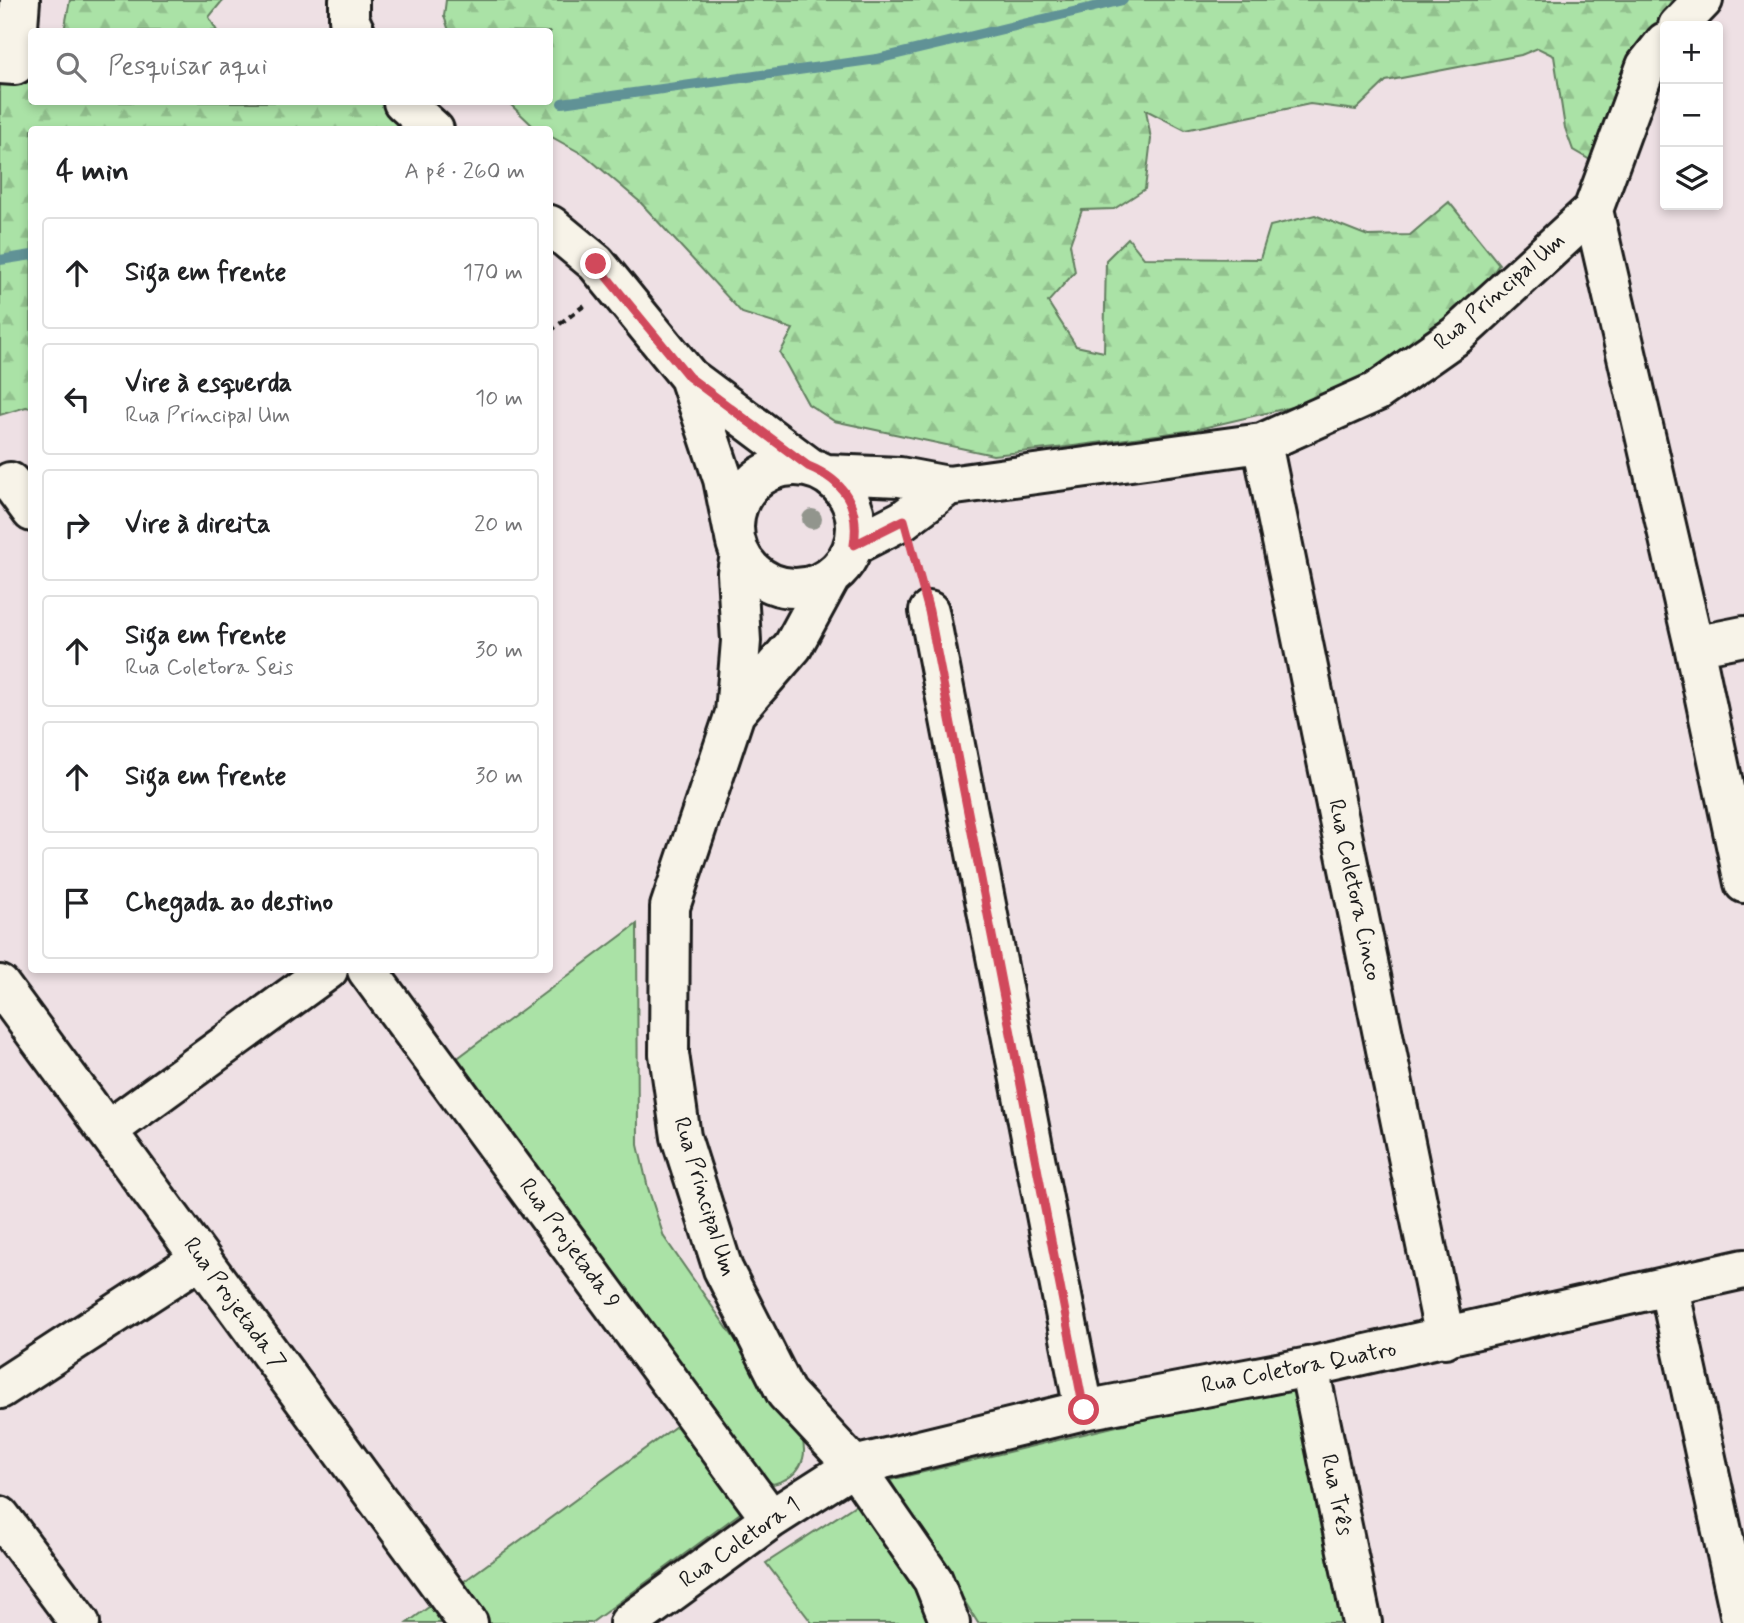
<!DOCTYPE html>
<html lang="pt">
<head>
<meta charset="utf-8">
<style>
  body { margin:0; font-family:Mynerve,sans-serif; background:#f2f2f2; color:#202124 }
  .controls { position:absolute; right:21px; top:21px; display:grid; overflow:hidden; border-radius:7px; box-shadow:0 4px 10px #0003 }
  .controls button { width:63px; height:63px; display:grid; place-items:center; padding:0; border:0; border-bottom:2px solid #e0e0e0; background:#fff; color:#202124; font:35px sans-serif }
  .stop { position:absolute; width:21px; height:21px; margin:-16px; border:5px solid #d1495b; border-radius:50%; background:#fff }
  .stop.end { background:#d1495b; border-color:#fff; box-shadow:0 2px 7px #0008 }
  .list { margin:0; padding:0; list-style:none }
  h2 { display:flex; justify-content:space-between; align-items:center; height:91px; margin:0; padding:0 28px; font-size:30px }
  h2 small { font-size:23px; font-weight:400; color:#757577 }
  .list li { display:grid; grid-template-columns:46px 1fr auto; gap:21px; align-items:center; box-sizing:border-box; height:112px; margin:0 14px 14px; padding:0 14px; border:2px solid #e0e0e0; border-radius:7px }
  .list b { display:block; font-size:26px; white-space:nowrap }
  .list p { margin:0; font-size:23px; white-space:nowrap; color:#757577 }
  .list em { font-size:23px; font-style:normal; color:#757577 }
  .icon { flex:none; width:38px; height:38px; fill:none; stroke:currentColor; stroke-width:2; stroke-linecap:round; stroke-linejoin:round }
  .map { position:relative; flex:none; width:1744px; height:1623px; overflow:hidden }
  .search { position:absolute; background:#fff; box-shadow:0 4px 10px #0003; left:28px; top:28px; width:525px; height:77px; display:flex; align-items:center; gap:18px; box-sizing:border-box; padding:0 24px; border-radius:7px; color:#757577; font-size:26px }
  .panel { position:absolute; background:#fff; box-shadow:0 4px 10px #0003; left:28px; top:126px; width:525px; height:847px; border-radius:7px }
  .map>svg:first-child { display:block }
  .forest { fill:url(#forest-firs); stroke:#637f61; stroke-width:2 }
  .green { fill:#aae2a6; stroke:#637f61; stroke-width:2 }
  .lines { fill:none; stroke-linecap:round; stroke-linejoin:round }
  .stream { stroke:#619296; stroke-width:10 }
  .street-casing { stroke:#1c1c1c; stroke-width:44 }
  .path { stroke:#1c1c1c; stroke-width:4.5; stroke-dasharray:7 5; stroke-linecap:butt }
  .street { stroke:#f7f3e8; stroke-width:38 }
  .tree { fill:#92958d }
  .route { stroke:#d1495b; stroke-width:9 }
  .labels { text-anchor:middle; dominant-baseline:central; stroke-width:5; stroke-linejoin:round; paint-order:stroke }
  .street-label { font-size:23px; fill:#1c1c1c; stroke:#f7f3e8 }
</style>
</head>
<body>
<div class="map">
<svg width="1744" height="1623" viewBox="0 0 1744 1623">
  <defs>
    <pattern id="forest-firs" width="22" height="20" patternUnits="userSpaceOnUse" patternTransform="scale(1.75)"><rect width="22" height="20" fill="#aae2a6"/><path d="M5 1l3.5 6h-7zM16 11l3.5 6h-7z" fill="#92c18e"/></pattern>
  </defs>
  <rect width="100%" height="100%" fill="#eee0e4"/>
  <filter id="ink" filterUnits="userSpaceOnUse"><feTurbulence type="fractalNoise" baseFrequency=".0143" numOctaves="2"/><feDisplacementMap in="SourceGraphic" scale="14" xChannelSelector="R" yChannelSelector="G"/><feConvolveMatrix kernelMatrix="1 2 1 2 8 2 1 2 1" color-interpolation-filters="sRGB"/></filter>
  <g filter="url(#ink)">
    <!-- forest -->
    <path class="forest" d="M70,0h153l-14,17 8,14h-153z
      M446,0h1226l-40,62 -40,99 -19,-11 -8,-22 -11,-72 -16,-8 -17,7 -135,26 -30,29 -46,-6 -125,26 -39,-20 5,29 -6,50 -31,20 -32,1 -12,34 5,28 -27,30 28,44 28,6 2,-92 22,-22 16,20 116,1 10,-33 45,-11 53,21 42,-1 39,-33 50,62 -19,29 -84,70 -62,34 -140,33 -128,17 -73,8 -159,-34 -26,-17 -28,-51 13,-24 -51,-16 -102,-111 -54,-46 -36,-20v-6l-16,-3 -26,-25h42v-70l-101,-1 -5,-15z
      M31,73l1,29h356l26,27 -382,1 -1,278 -5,-1 -26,8v-341z"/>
    <!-- green -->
    <path class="green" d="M637,924l1,221 10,43 16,49 137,198c9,24 -3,43 -28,49l-11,-6 -307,-418z
      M1294,1384l50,239h-366l-88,-143z
      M698,1410l64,87 -171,126h-184z
      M868,1497l77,126h-133l-46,-60z"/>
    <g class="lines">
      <!-- stream -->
      <path class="stream" d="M562,103l315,-44 246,-59
        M0,260l32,-5"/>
      <defs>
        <path id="street" d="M349,0v19l6,13
          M1678,26l25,-26
          M0,64l15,1 5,-65
          M403,102l31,28
          M1593,210l101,436 50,237
          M550,225l46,38 93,114 34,102 10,50
          M689,377l119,89
          M1262,443l183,895
          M734 527a61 61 0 1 1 122 0a61 61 0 1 1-122 0Z
          M827,474l73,3 48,9 314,-43 114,-51 81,-57 136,-125 53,-144 19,-24
          M10,482l22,30
          M854,545l49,-25 45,-34
          M740,554l-3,19 4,68 -6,72 -65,194 -1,147 12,83 42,132 63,124 68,73 79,114 17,43
          M929,611l155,799
          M1694,646l50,-10
          M735,713l58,-67 37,-68
          M367,970l404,549
          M0,985l468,638
          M107,1131l221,-161
          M1669,1288l73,335
          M1309,1367l53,256
          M0,1389l200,-130
          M0,1516l80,107
          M629,1623l142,-104 83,-53 230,-56 225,-43 435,-98"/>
      </defs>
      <!-- street casing -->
      <use href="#street" class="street-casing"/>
      <!-- path -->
      <path class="path" d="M550,331l35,-26
        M913,555l6,22"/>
      <!-- street -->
      <use href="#street" class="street"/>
    </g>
    <!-- trees -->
    <circle class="tree" cx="812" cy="519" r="10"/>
  </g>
  <g class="lines" filter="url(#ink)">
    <!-- route -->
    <path class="route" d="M596,264l93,113 119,89c37,15 52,40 46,79l50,-25 25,91 155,799"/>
  </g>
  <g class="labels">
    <!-- street labels -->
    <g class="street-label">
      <text transform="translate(1500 292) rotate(-41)">Rua Principal Um</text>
      <text transform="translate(1354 890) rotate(78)">Rua Coletora Cinco</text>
      <text transform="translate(704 1197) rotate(73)">Rua Principal Um</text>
      <text transform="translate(569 1244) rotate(54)">Rua Projetada 9</text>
      <text transform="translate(234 1304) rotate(54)">Rua Projetada 7</text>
      <text transform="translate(1299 1368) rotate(-11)">Rua Coletora Quatro</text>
      <text transform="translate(1336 1495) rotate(78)">Rua Três</text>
      <text transform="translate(740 1543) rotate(-35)">Rua Coletora 1</text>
    </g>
  </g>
</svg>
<div class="controls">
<button>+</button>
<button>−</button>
<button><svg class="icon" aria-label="layers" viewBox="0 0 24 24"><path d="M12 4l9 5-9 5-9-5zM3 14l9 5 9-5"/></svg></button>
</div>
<div class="stop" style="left:1084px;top:1410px"></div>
<div class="stop end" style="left:596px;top:264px"></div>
<div class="search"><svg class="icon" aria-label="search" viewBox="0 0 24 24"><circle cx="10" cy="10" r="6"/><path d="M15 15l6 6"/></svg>Pesquisar aqui</div>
<section class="panel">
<h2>4 min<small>A pé · 260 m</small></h2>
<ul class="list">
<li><svg class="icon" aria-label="ahead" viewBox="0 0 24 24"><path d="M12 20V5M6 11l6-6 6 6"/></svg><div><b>Siga em frente</b></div><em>170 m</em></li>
<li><svg class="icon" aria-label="left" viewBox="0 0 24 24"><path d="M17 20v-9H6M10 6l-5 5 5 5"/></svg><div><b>Vire à esquerda</b><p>Rua Principal Um</p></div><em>10 m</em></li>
<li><svg class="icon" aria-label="right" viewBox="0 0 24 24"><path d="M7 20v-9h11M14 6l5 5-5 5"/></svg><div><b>Vire à direita</b></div><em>20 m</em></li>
<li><svg class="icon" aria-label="ahead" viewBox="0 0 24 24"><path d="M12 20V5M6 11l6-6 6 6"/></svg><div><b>Siga em frente</b><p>Rua Coletora Seis</p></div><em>30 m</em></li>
<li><svg class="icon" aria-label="ahead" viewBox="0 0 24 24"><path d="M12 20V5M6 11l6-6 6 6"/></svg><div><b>Siga em frente</b></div><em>30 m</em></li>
<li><svg class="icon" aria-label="arrive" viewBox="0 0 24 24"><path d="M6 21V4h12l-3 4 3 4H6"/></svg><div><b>Chegada ao destino</b></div></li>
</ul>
</section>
</div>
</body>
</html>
